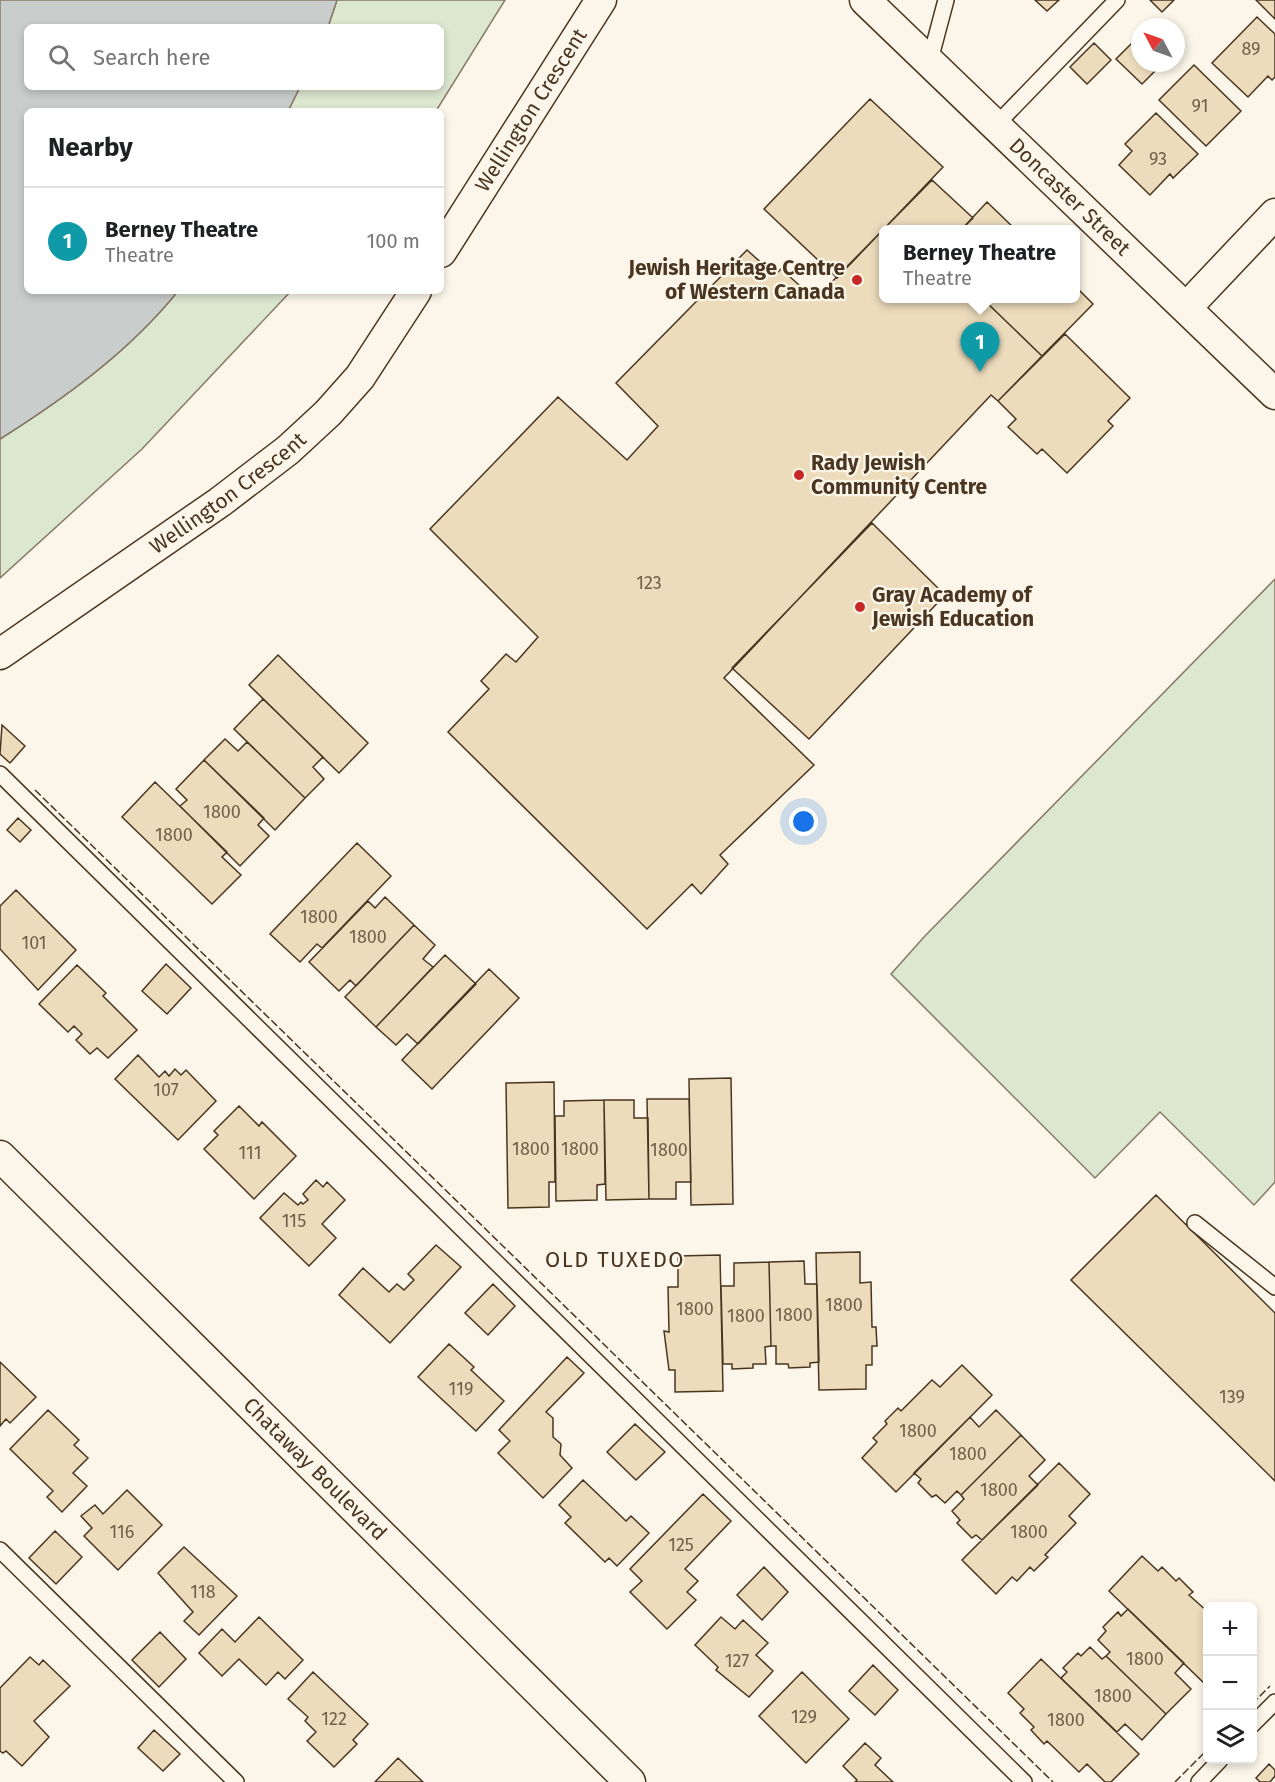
<!DOCTYPE html>
<html lang="en">
<head>
<meta charset="utf-8">
<style>
  body { margin:0; font-family:"Fira Sans",sans-serif; background:#f6f6f6; color:#202124 }
  .controls { position:absolute; right:18px; bottom:18px; display:grid; overflow:hidden; border-radius:9px; box-shadow:0 3px 9px #0003 }
  .controls button { width:54px; height:54px; display:grid; place-items:center; padding:0; border:0; border-bottom:2px solid #e0e0e0; background:#fff; color:#202124; font:30px sans-serif }
  .compass { position:absolute; left:1131px; top:18px; width:54px; height:54px; border-radius:50%; background:#fff; box-shadow:0 3px 9px #0003; rotate:311deg }
  .you { position:absolute; left:804px; top:822px; width:21px; height:21px; margin:-15px; border:4px solid #fff; border-radius:50%; background:#1a73e8; box-shadow:0 0 0 9px #1a73e833 }
  .badge { display:grid; place-items:center; width:39px; height:39px; border-radius:50%; background:#7c3aed; color:#fff; font-size:20px; font-weight:700 }
  .pin { position:absolute; translate:-50% -50px; filter:drop-shadow(0 2px 3px #0008) }
  .pin::after { content:''; position:absolute; top:32px; width:21px; height:18px; background:inherit; clip-path:polygon(0 0,100% 0,50% 100%) }
  .popup { position:absolute; left:879px; top:225px; width:201px; height:78px; box-sizing:border-box; display:grid; place-content:center; border-radius:9px; background:#fff; filter:drop-shadow(0 2px 4px #0005); font-size:20px; white-space:nowrap; color:#757577 }
  .popup b { font-size:22px; color:#202124 }
  .popup::after { content:''; position:absolute; left:50%; top:100%; margin-left:-12px; border:12px solid transparent; border-top-color:#fff }
  .list { margin:0; padding:0; list-style:none }
  h2 { display:flex; justify-content:space-between; align-items:center; height:78px; margin:0; padding:0 24px; font-size:26px }
  h2 small { font-size:20px; font-weight:400; color:#757577 }
  .list li { display:grid; grid-template-columns:39px 1fr auto; gap:18px; align-items:center; box-sizing:border-box; height:108px; padding:0 24px; border-top:2px solid #e0e0e0 }
  .list b { display:block; font-size:22px; white-space:nowrap }
  .list p { margin:0; font-size:20px; white-space:nowrap; color:#757577 }
  .list em { font-size:20px; font-style:normal; color:#757577 }
  .icon { flex:none; width:33px; height:33px; fill:none; stroke:currentColor; stroke-width:2; stroke-linecap:round; stroke-linejoin:round }
  .map { position:relative; flex:none; width:1275px; height:1782px; overflow:hidden }
  .search { position:absolute; background:#fff; box-shadow:0 3px 9px #0003; left:24px; top:24px; width:420px; height:66px; display:flex; align-items:center; gap:15px; box-sizing:border-box; padding:0 21px; border-radius:9px; color:#757577; font-size:22px }
  .panel { position:absolute; background:#fff; box-shadow:0 3px 9px #0003; left:24px; top:108px; width:420px; height:186px; border-radius:9px }
  .map>svg:first-child { display:block }
  .green { fill:#dce7d0; stroke:#887966; stroke-width:1.5 }
  .water { fill:#c9cecd; stroke:#887966; stroke-width:1.5 }
  .building { fill:#ecdcbc; stroke:#4a3520; stroke-width:1.5 }
  .lines { fill:none; stroke-linecap:round; stroke-linejoin:round }
  .lane-casing { stroke:#4a3520; stroke-width:18 }
  .street-casing { stroke:#4a3520; stroke-width:33 }
  .lane { stroke:#fbf6e9; stroke-width:15 }
  .street { stroke:#fbf6e9; stroke-width:30 }
  .fence { stroke:#4a3520; stroke-width:1.5; stroke-dasharray:8 3; stroke-linecap:butt }
  .poi-dot { fill:#c62828; stroke:#fbf6e9; stroke-width:2 }
  .labels { text-anchor:middle; dominant-baseline:central; stroke-width:4.5; stroke-linejoin:round; paint-order:stroke }
  .number-label { font-size:18px; fill:#725f47 }
  .street-label { font-size:21px; fill:#4a3520; stroke:#fbf6e9 }
  .poi-label { font-size:21px; font-weight:bold; fill:#4a3520; stroke:#fbf6e9; text-anchor:start }
  .neighbourhood-label { font-size:22px; letter-spacing:1.5px; fill:#4a3520; stroke:#fbf6e9 }
</style>
</head>
<body>
<div class="map">
<svg width="1275" height="1782" viewBox="0 0 1275 1782">
  <rect width="100%" height="100%" fill="#fbf6e9"/>
  <!-- green -->
  <path class="green" d="M337,0h168l-69,111h-148l12,-24h141v-60h-113z
    M178,291h113l-149,158 -142,129v-139c65,-41 130,-88 178,-148z
    M1275,579v603l-21,23 -94,-93 -65,66 -204,-204 33,-37z"/>
  <!-- water -->
  <path class="water" d="M0,0h337l-9,27h-301v60h273l-12,24h-261v180h151c-48,60 -113,107 -178,148z"/>
  <!-- building -->
  <path class="building" d="M1035,0h24l-12,11z
    M1150,0h24l-12,12z
    M1256,0h19v19z
    M1257,17l18,17v43l-3,3 -4,-4 -20,21 -36,-34z
    M1134,41l6,6v16h17l3,3 -18,18 -26,-25z
    M1094,43l17,17 -24,24 -17,-17z
    M1194,65l47,46 -35,35 -47,-46z
    M870,99l73,68 -106,111 -73,-69z
    M1156,113l42,41 -25,24 -3,-4 -20,21 -31,-30 13,-14 -7,-7z
    M932,180l41,38 -12,12h-77v68h98l60,58 -44,45 -7,-6 -267,283 90,87 -94,90 8,9 -27,30 -9,-10 -45,45 -199,-197 41,-43 -8,-8 25,-27 10,8 22,-25 -108,-108 128,-132 69,63 31,-34 -42,-43 131,-133 28,25 6,-6 34,30z
    M987,202l29,28h-55z
    M1076,287l17,17 -51,52 -60,-58h94z
    M1065,334l65,64 -22,23 5,5 -46,47 -25,-24 -5,5 -29,-27 8,-8 -18,-18z
    M872,523l73,72 -136,144 -77,-71z
    M278,655l90,88 -29,30 -90,-88z
    M263,699l60,58 -10,10 11,12 -19,19 -71,-69z
    M2,725l23,21 -15,17 -10,-9z
    M225,739l13,12 9,-9 58,56 -30,32 -71,-70z
    M204,760l60,58 -6,7 11,11 -29,30 -60,-60 7,-6 -11,-11z
    M155,782l72,70 -5,5 19,18 -29,29 -90,-87z
    M18,818l13,12 -11,12 -13,-12z
    M357,843l34,33 -69,72 -5,-4 -17,18 -30,-28z
    M16,890l60,60 -38,40 -38,-41v-43z
    M385,897l29,28 -58,61 -6,-6 -11,11 -30,-29 59,-61 7,7z
    M414,925l21,20 -12,14 10,8 -57,60 -31,-30z
    M445,955l31,29 -58,60 -11,-10 -11,11 -20,-18z
    M166,964l25,24 -24,26 -25,-23z
    M77,965l29,28 -3,3 34,34 -29,28 -11,-10 -7,6 -14,-14 6,-6 -8,-8 -6,6 -29,-28z
    M489,969l30,29 -87,91 -30,-29z
    M138,1055l21,22 6,-6 4,5 6,-7 6,6 5,-5 30,31 -38,39 -63,-61z
    M731,1078l2,126 -42,1 -2,-126z
    M554,1082l1,100h-6v25l-41,1 -2,-125z
    M647,1099h42l2,83h-15v17h-27z
    M604,1100h30v18h14l1,81 -43,1z
    M604,1100l1,84 -8,1v15l-41,1 -1,-85h9v-15z
    M239,1106l20,20 3,-4 34,34 -42,43 -50,-50 14,-14 -4,-4z
    M316,1180l7,7 4,-5 18,18 -23,24 14,14 -27,28 -49,-48 24,-25 14,12 3,-3 2,2 5,-4 -5,-6z
    M1156,1195l119,118v168l-204,-201z
    M436,1245l25,22 -71,76 -51,-48 24,-27 26,24 8,-8 7,6 10,-10 -6,-6z
    M860,1252v31l11,-1 1,45h4l1,19h-5v19h-6v24l-47,1 -3,-137z
    M720,1255l3,136 -48,1v-22h-6l-5,-39 5,1 -1,-45h10v-31z
    M804,1261l1,23h12l2,78 -9,1v4l-21,1 -1,-4h-12v-18h-5l-2,-84z
    M769,1262l2,84 -6,1 1,17h-13v4l-21,1v-5h-9l-2,-78h13v-23z
    M493,1284l22,22 -27,29 -23,-22z
    M449,1344l25,23 -3,3 33,31 -28,30 -58,-54z
    M567,1357l17,16 -38,39 7,6v19l8,7 -1,11 12,13 -29,30 -45,-45 12,-12 -11,-11z
    M0,1362l36,35 -26,26 -4,-4 -6,7z
    M962,1365l30,30 -96,97 -34,-34 15,-16 -4,-4 14,-14 -2,-3 13,-13 3,3 31,-31 8,7z
    M48,1410l31,30 -5,5 14,13 -15,15 14,13 -25,26 -15,-15 6,-6 -43,-42z
    M996,1410l25,25 -60,60 -4,-4 -12,12 -9,-8 -4,2 -14,-14 3,-4 -7,-6 56,-56 9,10z
    M635,1424l30,28 -29,28 -29,-28z
    M1021,1435l24,25 -16,16 9,9 -56,55 -6,-5 -4,3 -15,-15 3,-3 -8,-9 12,-12 -3,-4z
    M1059,1463l31,31 -21,22 7,7 -31,32 3,2 -14,14 -4,-4 -13,14 -5,-4 -16,17 -34,-34z
    M583,1480l43,41 5,-5 18,17 -32,33 -8,-8 -4,4 -40,-39 6,-6 -12,-12z
    M127,1490l35,35 -44,45 -34,-34 8,-8 -11,-12 14,-11 8,9z
    M703,1494l28,27 -46,48 13,12 -11,11 9,8 -29,29 -37,-37 12,-11 -12,-12z
    M55,1531l27,26 -26,27 -27,-26z
    M184,1547l53,49 -38,39 -15,-14 9,-9 -35,-39z
    M1142,1556l16,15 4,-4 14,14 3,-3 14,14 -4,3 19,17 -2,73 -97,-94z
    M764,1567l24,25 -26,28 -25,-25z
    M1128,1609l56,54 -9,10 16,16 -25,25 -60,-58 4,-4 -12,-12 8,-9 -3,-4 15,-15 3,4z
    M259,1617l44,43 -18,19 -7,-7 -12,13 -27,-26 -17,17 -23,-23 23,-24 13,13z
    M721,1617l14,12 8,-9 25,23 -12,12 17,16 -24,26 -33,-27 2,-3 -23,-22z
    M160,1632l26,27 -27,28 -27,-27z
    M1090,1647l12,12 4,-3 60,58 -24,26 -17,-16 -8,8 -56,-54 6,-6 -4,-4 15,-15 3,3z
    M30,1657l9,8 4,-5 27,26 -36,35 15,16 -27,29 -16,-15 -3,2 -3,-2v-63z
    M1041,1659l98,95 -28,28h-6l-18,-18 -8,8 -32,-31 -3,3 -13,-14 3,-3 -14,-14 4,-4 -16,-16z
    M873,1665l25,25 -23,25 -26,-24z
    M313,1672l55,52 -15,16 4,4 -23,23 -27,-26 9,-9 -11,-11 3,-4 -20,-18z
    M802,1672l47,47 -43,44 -47,-47z
    M154,1730l26,24 -17,17 -25,-23z
    M865,1743l16,15 -6,7 18,17h-38l2,-2 -14,-14z
    M398,1758l25,24h-48z
    M1269,1764l6,6v6l-5,6h-10l-4,-4z"/>
  <g class="lines">
    <defs>
      <path id="lane" d="M930,60l16,-60
        M997,124l120,-124
        M0,774l1024,1008
        M1195,1223l80,64
        M0,1550l236,232
        M1252,1725l23,-23
        M1199,1782l21,-22"/>
      <g id="street">
        <path id="s1" d="M865,0l410,394"/>
        <path id="s2" d="M441,252l160,-252"/>
        <path d="M1187,307l88,-93"/>
        <path id="s3" d="M0,654l220,-152 68,-52 40,-37 32,-36 56,-86"/>
        <path id="s4" d="M0,1156l630,626"/>
      </g>
    </defs>
    <!-- lane casing -->
    <use href="#lane" class="lane-casing"/>
    <!-- street casing -->
    <use href="#street" class="street-casing"/>
    <!-- lane -->
    <use href="#lane" class="lane"/>
    <!-- street -->
    <use href="#street" class="street"/>
    <!-- fence -->
    <path class="fence" d="M35,790l1018,992
      M1252,1704l18,-18
      M1175,1782l33,-33"/>
  </g>
  <!-- markers -->
  <g class="poi-dot">
    <circle cx="857" cy="280" r="6"/>
    <circle cx="799" cy="475" r="6"/>
    <circle cx="860" cy="607" r="6"/>
  </g>
  <g class="labels">
    <!-- number labels -->
    <g class="number-label">
      <text x="1251" y="49">89</text>
      <text x="1200" y="106">91</text>
      <text x="1158" y="159">93</text>
      <text x="649" y="583">123</text>
      <text x="222" y="812">1800</text>
      <text x="174" y="835">1800</text>
      <text x="319" y="917">1800</text>
      <text x="368" y="937">1800</text>
      <text x="34" y="943">101</text>
      <text x="166" y="1090">107</text>
      <text x="531" y="1149">1800</text>
      <text x="580" y="1149">1800</text>
      <text x="669" y="1150">1800</text>
      <text x="250" y="1153">111</text>
      <text x="294" y="1221">115</text>
      <text x="844" y="1305">1800</text>
      <text x="695" y="1309">1800</text>
      <text x="794" y="1315">1800</text>
      <text x="746" y="1316">1800</text>
      <text x="461" y="1389">119</text>
      <text x="1232" y="1397">139</text>
      <text x="918" y="1431">1800</text>
      <text x="968" y="1454">1800</text>
      <text x="999" y="1490">1800</text>
      <text x="122" y="1532">116</text>
      <text x="1029" y="1532">1800</text>
      <text x="681" y="1545">125</text>
      <text x="203" y="1592">118</text>
      <text x="1145" y="1659">1800</text>
      <text x="737" y="1661">127</text>
      <text x="1113" y="1696">1800</text>
      <text x="804" y="1717">129</text>
      <text x="334" y="1719">122</text>
      <text x="1066" y="1720">1800</text>
    </g>
    <!-- street labels -->
    <g class="street-label">
      <text stroke="none"><textPath href="#s2" startOffset="168">Wellington Crescent</textPath></text>
      <text stroke="none"><textPath href="#s1" startOffset="284">Doncaster Street</textPath></text>
      <text stroke="none"><textPath href="#s3" startOffset="279">Wellington Crescent</textPath></text>
      <text stroke="none"><textPath href="#s4" startOffset="444">Chataway Boulevard</textPath></text>
    </g>
    <!-- poi labels -->
    <g class="poi-label">
      <text x="845" y="268" text-anchor="end">Jewish Heritage Centre<tspan x="845" dy="24">of Western Canada</tspan></text>
      <text x="811" y="463">Rady Jewish<tspan x="811" dy="24">Community Centre</tspan></text>
      <text x="872" y="595">Gray Academy of<tspan x="872" dy="24">Jewish Education</tspan></text>
    </g>
    <!-- neighbourhood labels -->
    <g class="neighbourhood-label">
      <text x="615" y="1259">OLD TUXEDO</text>
    </g>
  </g>
</svg>
<div class="controls">
<button>+</button>
<button>−</button>
<button><svg class="icon" aria-label="layers" viewBox="0 0 24 24"><path d="M12 4l9 5-9 5-9-5zM3 14l9 5 9-5"/></svg></button>
</div>
<svg class="compass" viewBox="-18 -18 36 36"><path d="M0-13l5 13h-10z" fill="#e53935"/><path d="M0 13l5-13h-10z" fill="#757577"/></svg>
<div class="you"></div>
<div class="pin badge" style="left:980px;top:372px;background:#0f9aa8">1</div>
<div class="popup"><b>Berney Theatre</b>Theatre</div>
<div class="search"><svg class="icon" aria-label="search" viewBox="0 0 24 24"><circle cx="10" cy="10" r="6"/><path d="M15 15l6 6"/></svg>Search here</div>
<section class="panel">
<h2>Nearby<small></small></h2>
<ul class="list">
<li><span class="badge" style="background:#0f9aa8">1</span><div><b>Berney Theatre</b><p>Theatre</p></div><em>100 m</em></li>
</ul>
</section>
</div>
</body>
</html>
